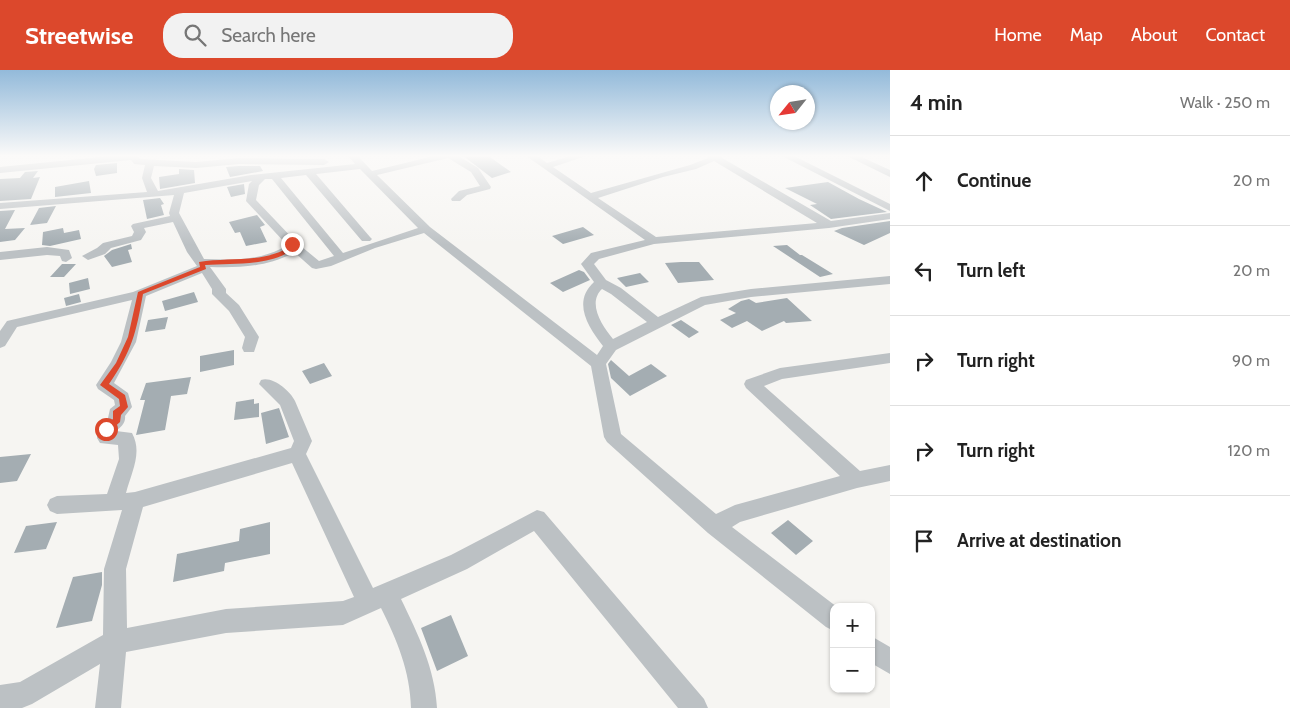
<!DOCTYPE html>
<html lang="en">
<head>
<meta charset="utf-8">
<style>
  body { margin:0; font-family:Cabin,sans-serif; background:#f2f2f2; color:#222 }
  .controls { position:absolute; right:15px; bottom:15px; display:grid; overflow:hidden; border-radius:10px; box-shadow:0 1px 4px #0004 }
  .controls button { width:45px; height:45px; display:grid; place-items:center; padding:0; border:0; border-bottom:1px solid #e0e0e0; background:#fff; color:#222; font:25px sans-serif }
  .compass { position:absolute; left:770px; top:15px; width:45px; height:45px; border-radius:50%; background:#fff; box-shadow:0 1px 4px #0004; rotate:240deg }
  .stop { position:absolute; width:15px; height:15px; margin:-11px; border:4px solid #dc482c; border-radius:50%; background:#fff }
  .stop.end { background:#dc482c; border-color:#fff; box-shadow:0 1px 5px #0008 }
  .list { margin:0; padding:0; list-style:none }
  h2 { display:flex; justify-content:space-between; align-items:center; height:65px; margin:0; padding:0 20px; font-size:21px }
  h2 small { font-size:16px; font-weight:400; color:#767676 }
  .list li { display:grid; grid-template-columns:32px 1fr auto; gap:15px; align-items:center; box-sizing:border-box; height:90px; padding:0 20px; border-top:1px solid #e0e0e0 }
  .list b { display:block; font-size:19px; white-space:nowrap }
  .list em { font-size:16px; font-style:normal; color:#767676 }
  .icon { flex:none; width:28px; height:28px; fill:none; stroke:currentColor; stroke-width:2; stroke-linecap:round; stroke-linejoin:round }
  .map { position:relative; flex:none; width:890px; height:638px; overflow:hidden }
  header { display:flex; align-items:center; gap:30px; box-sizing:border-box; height:70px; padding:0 25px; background:#dc482c; color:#fff }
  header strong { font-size:24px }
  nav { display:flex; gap:28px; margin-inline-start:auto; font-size:18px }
  .search { width:350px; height:45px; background:#f2f2f2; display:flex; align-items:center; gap:12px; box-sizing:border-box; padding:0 18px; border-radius:20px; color:#767676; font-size:19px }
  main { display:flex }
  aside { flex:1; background:#fff }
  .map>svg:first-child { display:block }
  .building { fill:#a4adb2 }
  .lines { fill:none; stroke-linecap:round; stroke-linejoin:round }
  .minor { fill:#bcc1c4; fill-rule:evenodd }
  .route { fill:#dc482c }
</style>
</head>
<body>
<header>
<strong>Streetwise</strong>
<div class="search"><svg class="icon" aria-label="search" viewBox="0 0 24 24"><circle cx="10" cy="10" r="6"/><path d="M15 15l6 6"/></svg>Search here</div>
<nav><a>Home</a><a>Map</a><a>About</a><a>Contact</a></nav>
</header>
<main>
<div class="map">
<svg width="890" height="638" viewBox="0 0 890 638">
  <rect width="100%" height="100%" fill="#f6f5f2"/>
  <!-- building -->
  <path class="building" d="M462,85h25l24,17 -19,6z
    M117,93v10l-21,3 -2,-7 2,-4z
    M239,96h21l3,5 -33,6 -4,-10z
    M179,99l15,1 1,13 -35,6 -1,-12 20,-3z
    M38,101l-5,7 7,-1 -9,22 -31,2v-22l20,-1 5,-6z
    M89,111l2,12 -36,4v-10z
    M828,112l31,17 28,13 -56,7 -21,-14 7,-1 -32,-16z
    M244,114l1,10 -14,3 -4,-10z
    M160,128l4,6 -3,1 3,10 -17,4 -4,-19z
    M56,136l-9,17 -17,2 9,-17z
    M15,140l-10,19 20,-1 -10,12 -15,2v-31z
    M257,145l8,10 -5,2 7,15 -21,4 -6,-14 -5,1 -6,-11z
    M890,151v12l-26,12 -30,-14 8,-3z
    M583,157l11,8 -31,9 -11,-8z
    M63,158l1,5 15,-3 2,9 -31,7 -8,-1 1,-13z
    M131,174l1,5 -4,1 4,12 -20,5 -8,-11 8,-6z
    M787,175l13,10h2l31,19 -13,3 -47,-31z
    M681,192h18l15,18 -36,3 -13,-20z
    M62,194h14l-12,13h-14z
    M579,200l5,2 6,8 -27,12 -13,-9z
    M640,203l9,9 -23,5 -9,-9z
    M88,208l2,11 -20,5 -1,-11z
    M194,222l4,10 -33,9 -3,-10z
    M79,224l2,8 -15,4 -2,-8z
    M787,228l25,23 -26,2 -2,-2 -22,10 -15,-10 -15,7 -12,-8 16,-7 -8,-4 13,-8 8,-2 7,4z
    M168,247l-3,12 -20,3 3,-12z
    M681,250l18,12 -10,6 -18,-13z
    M234,280v15l-34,7v-16z
    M611,290l18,16 22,-12 16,12 -37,20 -19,-18 -3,-14z
    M324,293l8,13 -22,8 -8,-13z
    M191,307l-4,17 -16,2 -6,34 -29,5 9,-35h-5l6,-17z
    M254,329v5l5,-1v14l-25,3 2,-18z
    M279,338l10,29 -23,7 -5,-31z
    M31,384l-14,27 -17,2v-26z
    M788,450l25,21 -17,14 -25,-22z
    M57,452l-11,27 -32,4 12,-27z
    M270,452v32l-45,9 -1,8 -51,11 4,-28 62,-13 1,-12z
    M102,502v13l-10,36 -36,7 17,-51z
    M451,545l17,41 -31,15 -16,-43z"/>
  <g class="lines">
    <!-- minor -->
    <path class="minor" d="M120,85h17l3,4 56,3 43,-4 85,1 5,3 -5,3 -85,-1 -43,4 -42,-2 -3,12 7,13 93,-16 104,-11 -8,-9h10l15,16 66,-16h19l21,13 13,19 -1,2 -23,6 -7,6h-8l-1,-2 8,-8 21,-5 -9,-14 -23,-14 -71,17 53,52 167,128 6,-9c-15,-19 -31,-44 -9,-64l-13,-18 10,-11 54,-13 -120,-85h11l11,8 27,-8h15l-36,12 38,26 99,-28 18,-7 -2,-3h11l114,66 59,-8v6l-61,9 -175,16 -55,15 -5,5 12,16 15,8 37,29 43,-20 50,-8 139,-13v8l-139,13 -46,8 -89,45 -10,14 15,70 95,80 19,-9 105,-29 -94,-88 -2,-4 2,-4 34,-12 110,-15v10l-108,16 -18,7 96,85 30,-6v16l-33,7 -117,34 -8,5 105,80h-3v24l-8,-4 -118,-94 -101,-91 -3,-5 -13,-71 -167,-133 -49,15 -44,18 -15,3 -4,-1 -18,-16c-24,15 -57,16 -84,15l16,22v4l13,12 20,32 -5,15h-10l-2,-4 3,-11 -16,-26 -17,-17v-5l-10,-16 -56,23 -10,46 -22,41 14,10 4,14 -7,9c1,7 -4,11 -9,15l16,2c11,20 -1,40 -6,60l9,-1 156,-44 3,-7 -14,-36 -21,-21 2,-4c12,-4 29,11 34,21l17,40 -6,13 67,134 78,-33 86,-45 7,2 160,187 4,9h-30l-144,-177 -67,38 -66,30c17,35 34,70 36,109h-26c-1,-37 -14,-68 -30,-100l-38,17 -117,8 -100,19 -5,56h-26l5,-44 -68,40 -10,4h-22v-23l20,-3 83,-47 1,-66 18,-59 -65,4 -7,-3 -3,-6 3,-6 7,-3 50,-2 12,-35 -1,-14 -18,-2 -3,-5v-9l11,-11 2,-9 5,-4 -1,-5 -16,-11 -2,-4 15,-23 10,-20 11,-42 -115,27 -12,19 -5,2v-17l7,-10 126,-29 64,-26 -10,-14 -14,-30 -29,6 2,4 -5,8 -30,8 -6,6 -17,6 -6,-4 15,-8 6,-5 29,-7 2,-4 -3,-6 2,-2 37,-8 -1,-3 5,-18 -174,14v-6l147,-11 -5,-14 3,-13 -11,-1 -3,-4 -131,13v-6zM714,91l103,62 -161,14 -58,-39 65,-21 33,-8zM360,99l58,59 -75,25 -62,-75 25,-3 56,66h8l2,-2 -2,-2 -54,-63zM265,109h7l62,77 -15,5 -23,-19 -40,-42 3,-15zM252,111l-3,3 -3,17 41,44c-24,16 -55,15 -83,14l-25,-46 5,-20zM602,219l9,5 36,28 -34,17c-11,-13 -26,-36 -11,-50zM292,393l62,134 -11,4 -117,8 -99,19 -1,-59 17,-62z
      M780,85h12l98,49v7z
      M845,85h12l33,15v7z
      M47,177l22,3 3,8 -6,4 -4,-1 -2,-5 -13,-1 -47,5v-8z
      M871,566l19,11v27l-19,-11z"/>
  </g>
  <!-- sky -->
  <linearGradient id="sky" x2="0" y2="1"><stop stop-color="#93bada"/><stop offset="0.49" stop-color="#fbfaf9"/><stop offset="1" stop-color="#fbfaf9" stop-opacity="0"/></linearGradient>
  <rect width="890" height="175" fill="url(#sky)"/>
  <!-- route -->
  <path class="route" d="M290,173h4l3,3c-23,21 -63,17 -92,19l1,4 -63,25c-7,39 -11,57 -34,90l16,11 3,12 -7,8 -1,7 -11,10h-6v-5l10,-8v-8l7,-5 -1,-7 -19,-14 16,-22 12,-26 10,-45 62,-25 -1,-5c30,-5 64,2 92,-16z"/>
</svg>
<div class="controls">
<button>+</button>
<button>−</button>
</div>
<svg class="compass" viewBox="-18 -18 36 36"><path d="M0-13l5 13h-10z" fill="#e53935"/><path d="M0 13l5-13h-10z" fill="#767676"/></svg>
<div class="stop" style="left:106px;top:359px"></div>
<div class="stop end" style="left:292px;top:174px"></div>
</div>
<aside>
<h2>4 min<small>Walk · 250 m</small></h2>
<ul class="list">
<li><svg class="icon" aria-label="ahead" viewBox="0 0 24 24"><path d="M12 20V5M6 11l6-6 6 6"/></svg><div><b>Continue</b></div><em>20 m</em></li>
<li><svg class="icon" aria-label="left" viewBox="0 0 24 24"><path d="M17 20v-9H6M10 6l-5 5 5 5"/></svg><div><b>Turn left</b></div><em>20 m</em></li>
<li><svg class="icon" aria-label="right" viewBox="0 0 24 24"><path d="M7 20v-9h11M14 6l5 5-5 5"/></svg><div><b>Turn right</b></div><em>90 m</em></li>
<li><svg class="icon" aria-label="right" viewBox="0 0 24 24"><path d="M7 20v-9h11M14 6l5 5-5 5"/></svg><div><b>Turn right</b></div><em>120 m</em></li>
<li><svg class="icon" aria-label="arrive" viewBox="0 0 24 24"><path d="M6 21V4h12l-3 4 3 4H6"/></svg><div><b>Arrive at destination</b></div></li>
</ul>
</aside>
</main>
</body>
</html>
